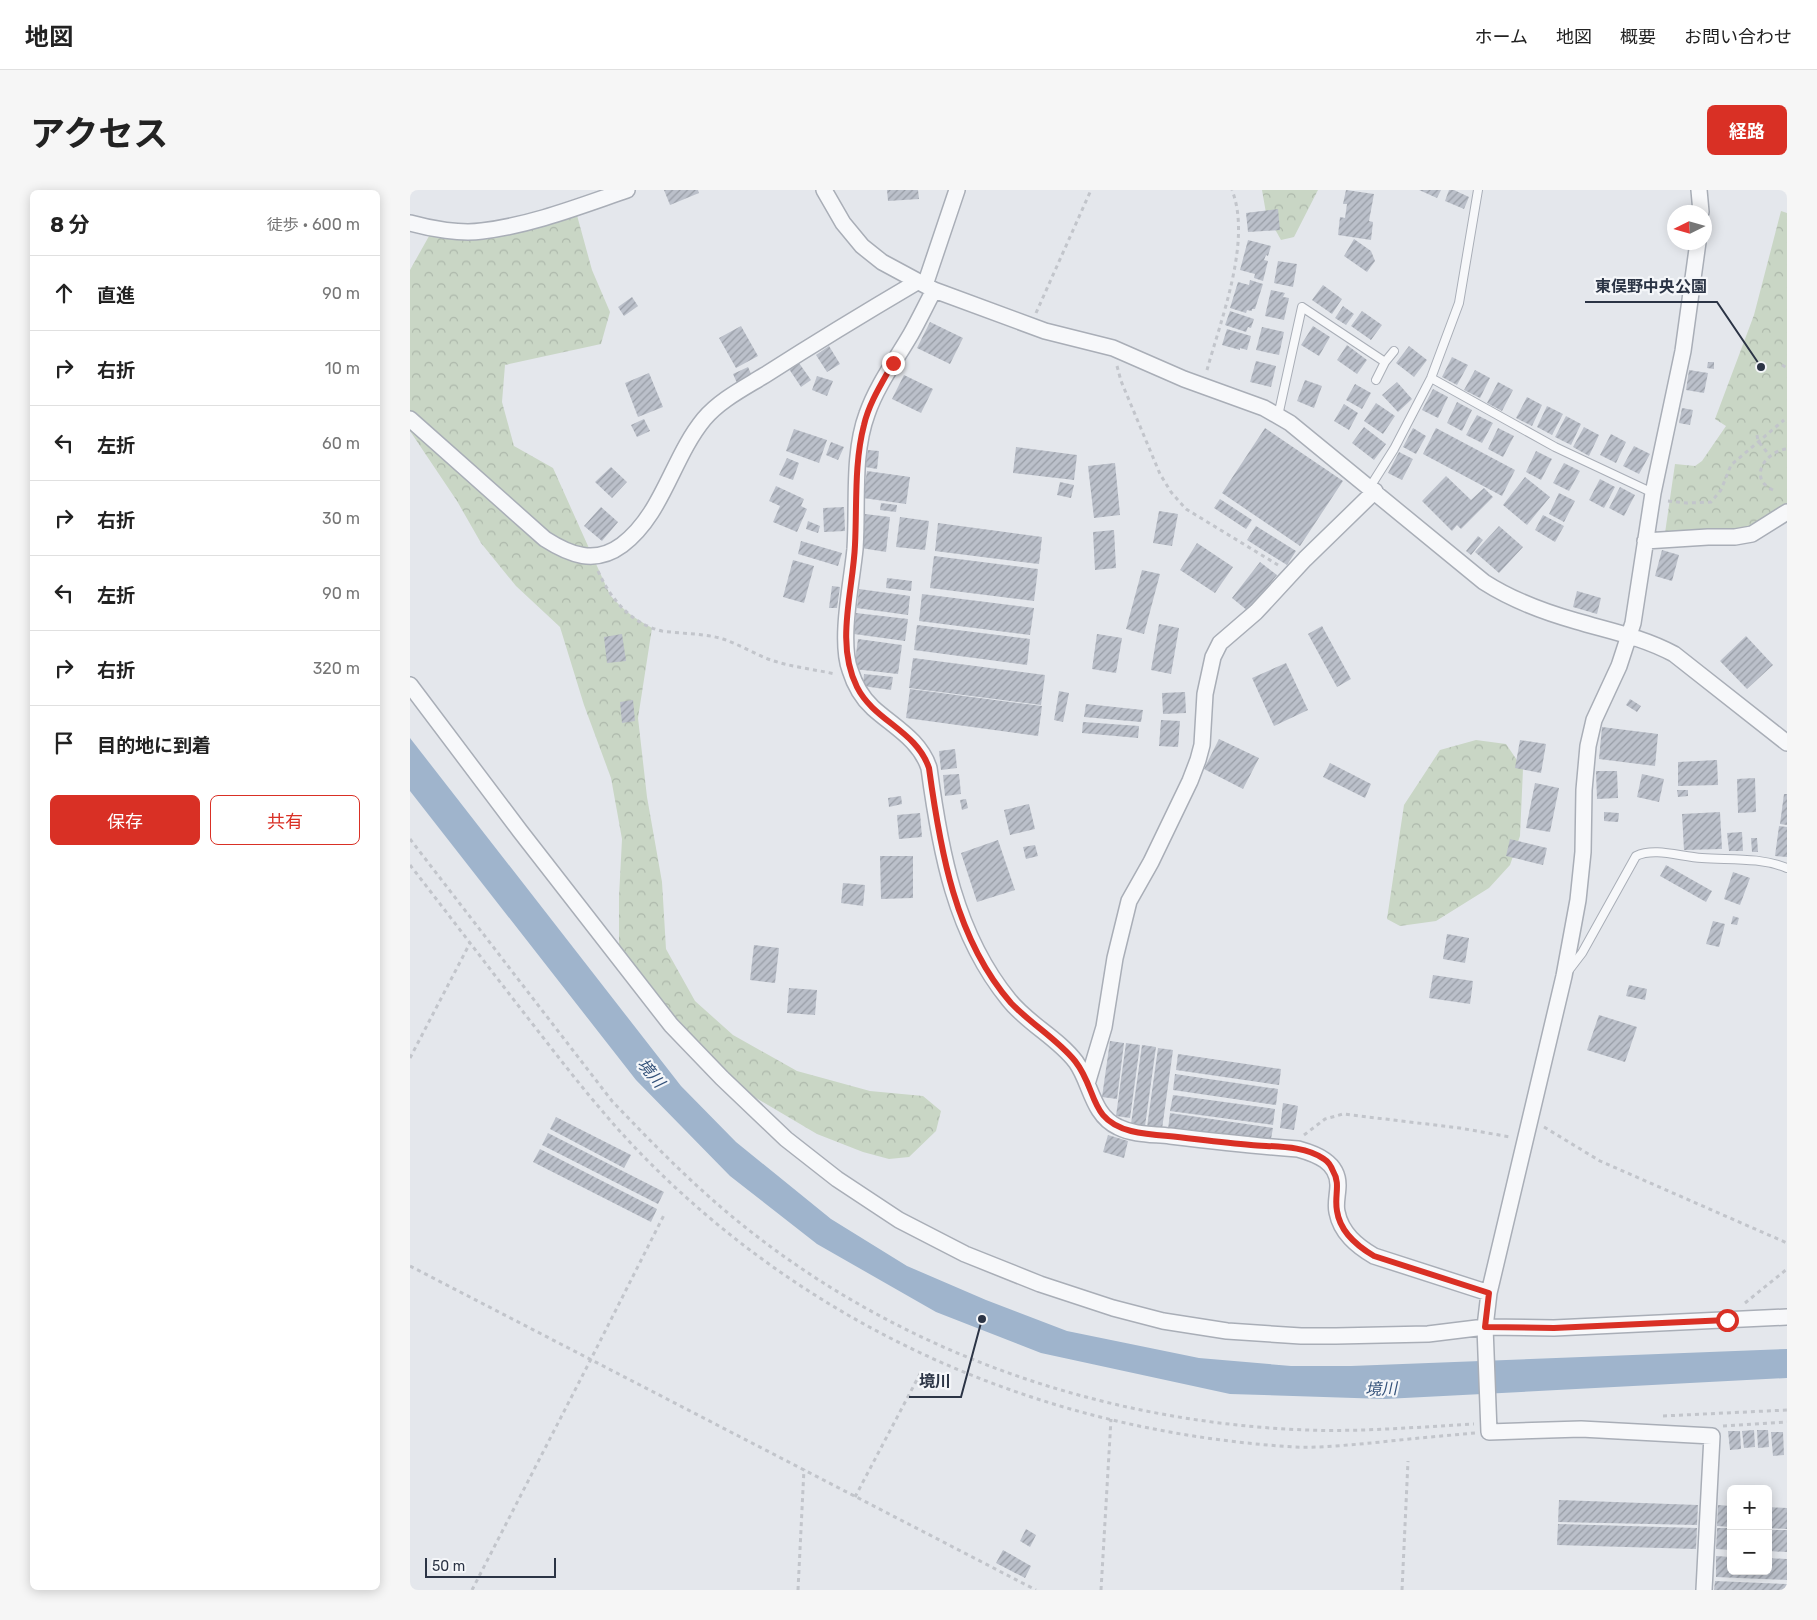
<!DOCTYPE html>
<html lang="ja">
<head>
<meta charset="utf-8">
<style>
  body { margin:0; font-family:Rubik,"Noto Sans JP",sans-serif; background:#f6f6f6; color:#222 }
  .controls { position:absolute; right:15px; bottom:15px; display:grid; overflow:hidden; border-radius:8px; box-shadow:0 2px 12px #0003 }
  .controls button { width:45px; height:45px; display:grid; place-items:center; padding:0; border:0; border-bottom:1px solid #e0e0e0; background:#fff; color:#222; font:25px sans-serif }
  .compass { position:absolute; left:1257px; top:15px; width:45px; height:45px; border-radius:50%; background:#fff; box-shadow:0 2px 12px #0003; rotate:265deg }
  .scale { position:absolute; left:15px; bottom:12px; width:131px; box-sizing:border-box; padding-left:5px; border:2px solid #2b3445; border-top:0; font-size:14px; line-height:18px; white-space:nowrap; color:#2b3445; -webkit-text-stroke:4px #f4f6f9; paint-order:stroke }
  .stop { position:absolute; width:15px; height:15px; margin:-11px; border:4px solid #d93025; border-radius:50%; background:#fff }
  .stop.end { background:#d93025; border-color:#fff; box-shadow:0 1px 5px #0008 }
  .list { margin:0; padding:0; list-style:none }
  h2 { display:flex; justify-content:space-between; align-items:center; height:65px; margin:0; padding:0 20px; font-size:21px }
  h2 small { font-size:16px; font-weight:400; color:#767676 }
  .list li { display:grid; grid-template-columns:32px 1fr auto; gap:15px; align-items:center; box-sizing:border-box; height:75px; padding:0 20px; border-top:1px solid #e0e0e0 }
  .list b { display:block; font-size:19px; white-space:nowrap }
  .list em { font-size:16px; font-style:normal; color:#767676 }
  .actions { display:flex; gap:10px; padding:15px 20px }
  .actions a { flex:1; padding:11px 0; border:1px solid #d93025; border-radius:8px; text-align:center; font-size:18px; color:#d93025 }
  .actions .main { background:#d93025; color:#fff }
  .icon { flex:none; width:28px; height:28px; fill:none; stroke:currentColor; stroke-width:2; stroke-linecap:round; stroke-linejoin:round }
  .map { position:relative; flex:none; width:1377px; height:1400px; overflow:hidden; border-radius:8px }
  header { display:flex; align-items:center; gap:30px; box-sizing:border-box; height:70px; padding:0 25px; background:#fff; border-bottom:1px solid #e0e0e0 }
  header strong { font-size:24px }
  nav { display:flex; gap:28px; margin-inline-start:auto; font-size:18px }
  .intro { display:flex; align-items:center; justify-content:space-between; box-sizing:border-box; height:120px; padding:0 30px }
  h1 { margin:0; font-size:35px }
  .button { padding:12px 22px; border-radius:8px; background:#d93025; color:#fff; font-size:18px; font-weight:700 }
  main { display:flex; gap:30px; padding:0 30px }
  aside { flex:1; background:#fff; border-radius:8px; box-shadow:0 2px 12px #0003 }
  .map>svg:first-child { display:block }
  .forest { fill:url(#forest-crowns) }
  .water { fill:#9fb4cc }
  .building { fill:url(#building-hatch) }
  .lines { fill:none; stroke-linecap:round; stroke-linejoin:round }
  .service-casing { stroke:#a9aeb7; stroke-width:10 }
  .minor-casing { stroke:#a9aeb7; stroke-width:18 }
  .path { stroke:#c2c5cb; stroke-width:3; stroke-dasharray:4 4; stroke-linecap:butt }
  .service { stroke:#f7f8fa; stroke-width:8 }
  .minor { stroke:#f7f8fa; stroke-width:15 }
  .route { stroke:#d93025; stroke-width:6 }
  .labels { text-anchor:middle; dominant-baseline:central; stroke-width:4.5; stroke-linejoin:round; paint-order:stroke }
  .water-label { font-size:16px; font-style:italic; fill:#34527a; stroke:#f4f6f9 }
  .leader { fill:none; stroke:#2b3445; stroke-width:2 }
  .callout-dot { fill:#2b3445; stroke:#f4f6f9; stroke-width:2 }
  .callout-label { font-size:16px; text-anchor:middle; font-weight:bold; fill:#2b3445; stroke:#f4f6f9; stroke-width:4.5; stroke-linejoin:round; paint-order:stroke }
</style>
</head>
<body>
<header>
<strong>地図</strong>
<nav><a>ホーム</a><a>地図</a><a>概要</a><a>お問い合わせ</a></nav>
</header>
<div class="intro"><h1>アクセス</h1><a class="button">経路</a></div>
<main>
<aside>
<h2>8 分<small>徒歩 · 600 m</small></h2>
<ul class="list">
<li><svg class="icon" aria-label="ahead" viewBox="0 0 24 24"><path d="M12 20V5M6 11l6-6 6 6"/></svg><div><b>直進</b></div><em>90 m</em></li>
<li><svg class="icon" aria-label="right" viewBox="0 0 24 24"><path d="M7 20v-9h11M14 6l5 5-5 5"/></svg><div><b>右折</b></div><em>10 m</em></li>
<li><svg class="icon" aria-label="left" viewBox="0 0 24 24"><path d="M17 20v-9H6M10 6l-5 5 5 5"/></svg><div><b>左折</b></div><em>60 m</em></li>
<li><svg class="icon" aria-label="right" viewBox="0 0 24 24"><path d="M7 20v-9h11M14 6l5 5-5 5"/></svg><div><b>右折</b></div><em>30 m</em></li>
<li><svg class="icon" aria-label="left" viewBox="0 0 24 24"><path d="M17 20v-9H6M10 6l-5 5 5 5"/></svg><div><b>左折</b></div><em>90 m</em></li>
<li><svg class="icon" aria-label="right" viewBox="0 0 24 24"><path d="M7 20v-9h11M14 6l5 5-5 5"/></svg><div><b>右折</b></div><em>320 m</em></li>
<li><svg class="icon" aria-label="arrive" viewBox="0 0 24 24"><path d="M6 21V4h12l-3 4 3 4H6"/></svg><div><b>目的地に到着</b></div></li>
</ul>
<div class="actions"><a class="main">保存</a><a>共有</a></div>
</aside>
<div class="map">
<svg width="1377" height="1400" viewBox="0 0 1377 1400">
  <defs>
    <pattern id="forest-crowns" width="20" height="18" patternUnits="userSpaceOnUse" patternTransform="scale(1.25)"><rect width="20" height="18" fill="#c9d6c5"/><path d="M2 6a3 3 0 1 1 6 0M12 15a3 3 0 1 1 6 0" fill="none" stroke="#adb8ab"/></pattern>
    <pattern id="building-hatch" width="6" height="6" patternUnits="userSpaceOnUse" patternTransform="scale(1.25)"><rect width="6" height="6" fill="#bbc0ca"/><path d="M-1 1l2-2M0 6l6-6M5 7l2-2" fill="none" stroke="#989da6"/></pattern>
  </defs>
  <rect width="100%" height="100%" fill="#e4e7ec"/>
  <!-- forest -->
  <path class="forest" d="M852,0h56l-24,47 -13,3 -15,-27z
    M165,18l17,62 18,42 -9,32 -96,21 -3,37 12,44 39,22 57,127c12,14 25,24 42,33l-14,90 9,79 15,85 4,67 29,52 38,34 64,36 73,20 53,5 18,15 -5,20 -27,26 -20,2 -26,-7 -46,-18 -95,-56 -103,-120v-61l3,-58 -11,-61 -27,-73 -24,-78 -44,-41 -35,-43 -24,-42 -47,-70v-161l23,-41 48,3z
    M1371,21l6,2v299l-23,16 -100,12 11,-76 20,2 7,-5 24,-35 -11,-7 39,-104z
    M1066,550l30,4 17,25 -3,67 -10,29 -21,23 -53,33 -36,5 -13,-7 17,-114 36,-55z"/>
  <!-- water -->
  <path class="water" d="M0,548l271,348 55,56 95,77 76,47 79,34 81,31 132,27 92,8h60l436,-17v29l-402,21 -155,-5 -189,-41 -105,-41 -119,-68 -87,-68 -94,-96 -226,-289z"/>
  <!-- building -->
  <path class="building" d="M254,0h34l1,3 -29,12z
    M477,0h31l1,9 -31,2z
    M936,0l28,4 -5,27 4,1 -2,18 -33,-5 2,-18 5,1 2,-14h-4z
    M1009,0h22l-4,8z
    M1039,0h5l15,7 -5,12 -19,-8z
    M868,19l2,21 -32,2 -2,-19z
    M944,49l17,12 4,10 -8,11 -23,-16z
    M838,50l23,6 -3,10 -2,-1 -2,5 4,1 -5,20 -9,-3 1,-4 -15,-4z
    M868,71l19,3 -4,23 -19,-4z
    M840,90l13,4 -8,25h-3v2l-5,-1 -1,3 -16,-5 8,-26 11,3z
    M913,95l19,14 -10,15 -20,-14z
    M861,100l14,3 -2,4 6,1 -5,22 -19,-4z
    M222,107l6,9 -14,10 -6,-9z
    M933,116l11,8 -8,11 -11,-7z
    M820,121l24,8 -3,9 -3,-1 -2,5 -21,-7z
    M952,121l20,14 -11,15 -20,-14z
    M520,132l33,16 -13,26 -33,-16z
    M331,136l17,30 -22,12 -17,-30z
    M903,136l17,11 -11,19 -18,-11z
    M852,137l22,5 -5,23 -23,-5z
    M817,139l24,7 -4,14 -7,-2v2l-18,-5z
    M937,155l20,15 -10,14 -20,-14z
    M419,156l11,18 -13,8 -11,-17z
    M999,156l18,14 -13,17 -18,-14z
    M1042,167l16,8 -11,20 -15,-8z
    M846,171l20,5 -5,21 -21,-5z
    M1298,172h6v7l-7,-1z
    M389,173l12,17 -10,7 -12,-18z
    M338,177l4,9 -15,7 -4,-9z
    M1065,180l15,8 -10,20 -16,-8z
    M1279,180l19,3 -4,20 -18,-3z
    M239,183l14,34 -25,10 -13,-34z
    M494,185l29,14 -12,24 -29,-14z
    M407,186l16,5 -6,15 -15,-6z
    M895,190l17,6 -8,22 -17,-7z
    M987,192l15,17 -14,13 -16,-17z
    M1088,192l15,8 -11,21 -15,-8z
    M945,194l16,9 -9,16 -16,-9z
    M1023,199l15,8 -10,21 -16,-8z
    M1117,207l15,8 -10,21 -16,-8z
    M1047,212l15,8 -10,21 -15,-8z
    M966,213l19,13 -12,18 -19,-13z
    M934,214l14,9 -9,17 -15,-9z
    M1137,216l16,8 -11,21 -15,-8z
    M1272,218l11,2 -3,15 -11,-2z
    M1067,225l16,8 -11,20 -16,-8z
    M1156,226l15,8 -10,21 -16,-8z
    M234,229l6,12 -13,6 -6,-12z
    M954,237l22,17 -12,16 -22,-17z
    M1174,237l15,8 -10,21 -16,-9z
    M855,238l78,53 -43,65 -78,-53z
    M1003,238l13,8 -10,18 -13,-7z
    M1026,238l79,42 -13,26 -79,-42z
    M1088,238l16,8 -11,21 -15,-8z
    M384,239l33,11 -8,23 -33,-12z
    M1201,244l15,8 -10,21 -16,-8z
    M421,252l13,5 -6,13 -12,-5z
    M1224,256l16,8 -11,20 -16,-8z
    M606,257l61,8 -3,25 -61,-7z
    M458,260l11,1 -2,18 -12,-2z
    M1126,261l16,8 -11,21 -15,-8z
    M989,262l14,7 -11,21 -14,-7z
    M377,268l12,5 -6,17 -14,-5z
    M705,273l5,52 -26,3 -6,-52z
    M1154,273l16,8 -11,20 -16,-8z
    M201,277l16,15 -15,16 -17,-16z
    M457,281l43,6 -4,27 -43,-6z
    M1036,286l25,24 13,-12 9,9 -32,32 -4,-4 -5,6 -30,-30z
    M1115,287l25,20 -23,28 -24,-20z
    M1190,289l15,8 -11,21 -15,-8z
    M650,292l14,3 -3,13 -14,-3z
    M366,296l28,13 -3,7 6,3 -10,23 -24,-10 7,-16 -11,-5z
    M1210,297l15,8 -11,21 -15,-8z
    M1149,303l16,8 -11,21 -15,-8z
    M810,309l32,21 -6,9 -32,-21z
    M471,313l16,2 -1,7 -16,-2z
    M191,317l17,15 -16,19 -18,-15z
    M434,317l1,24 -21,1 -1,-24z
    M749,321l19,3 -6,32 -19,-3z
    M455,324l25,3 -4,35 -25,-4z
    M1133,325l21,11 -9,16 -20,-12z
    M490,327l29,4 -4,29 -29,-3z
    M398,331l12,5 -2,7 -12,-4z
    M528,333l104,14 -3,27 -104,-13z
    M846,336l40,25 -9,14 -40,-25z
    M1089,336l24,21 -24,26 -24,-21z
    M704,340l2,38 -21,2 -2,-38z
    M1068,346l5,4 -12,15 -5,-4z
    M391,351l41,12 -4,13 -40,-12z
    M787,353l36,24 -18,26 -35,-23z
    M1252,360l17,5 -7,26 -17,-5z
    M524,366l104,13 -4,32 -104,-13z
    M383,370l21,6 -10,37 -21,-6z
    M850,372l17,13 -29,36 -16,-13z
    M732,380l18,4 -16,60 -18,-5z
    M477,388l25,3 -1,10 -25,-3z
    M422,396l8,1 -3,21h-8z
    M449,399l51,7 -2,19 -51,-7z
    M1167,401l24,7 -4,16 -24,-7z
    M512,404l112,14 -4,27 -111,-14z
    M446,423l52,6 -3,22 -51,-7z
    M749,434l20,4 -8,46 -20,-4z
    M507,435l113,14 -3,26 -113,-15z
    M912,436l29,53 -14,8 -29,-53z
    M212,444l4,27 -19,2 -3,-26z
    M687,444l25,4 -6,35 -24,-4z
    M1336,446l27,29 -26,24 -27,-28z
    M448,449l44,6 -4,29 -44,-5z
    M503,468l132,17 -4,30 -132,-17z
    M876,473l22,47 -34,16 -22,-48z
    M454,484l29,3 -2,13 -28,-4z
    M500,499l132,17 -4,30 -132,-18z
    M649,501l10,2 -6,29 -9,-2z
    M775,502l1,21 -23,1 -1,-21z
    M1220,509l11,7 -4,6 -11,-7z
    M223,510l2,21 -13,2 -2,-21z
    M676,514l57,6 -2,12 -57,-5z
    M751,530l19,1 -2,26 -19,-1z
    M673,532l56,4 -1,12 -56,-5z
    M1192,537l56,7 -3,32 -56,-7z
    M809,549l40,19 -16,31 -39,-20z
    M1110,550l26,4 -5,29 -26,-5z
    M545,559l2,19 -16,2 -2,-19z
    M1307,570l1,25 -40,1v-24z
    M920,573l41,21 -6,14 -42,-21z
    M1186,581h21l1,27 -21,1z
    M549,584l2,20 -16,2 -2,-21z
    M1232,584l22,5 -5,23 -22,-5z
    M1345,588l1,34 -18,1 -1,-34z
    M1125,593l24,5 -9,44 -24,-4z
    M1267,600h11v6l-10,1z
    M1374,604h3v31l-7,-1z
    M491,606l1,8 -13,3 -1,-9z
    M556,609l2,9 -6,2 -2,-10z
    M619,614l6,25 -25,6 -6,-25z
    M1194,622l15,1 -1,9 -14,-1z
    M1310,622l2,37 -38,1 -2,-36z
    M510,623l2,24 -23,2 -2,-24z
    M1369,636l8,1v30l-12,-1z
    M1332,642l1,19h-14l-2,-18z
    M1341,648h6l1,14h-6z
    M1100,649l37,9 -4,17 -37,-9z
    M588,650l17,50 -38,12 -16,-49z
    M625,655l3,11 -12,3 -3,-12z
    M470,666h33v42l-32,1z
    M1256,675l46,26 -6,11 -46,-26z
    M1323,682l17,6 -10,27 -16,-6z
    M433,693l22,2 -2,21 -22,-3z
    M1323,726l6,2 -2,7 -6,-1z
    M1303,731l12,3 -6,23 -13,-3z
    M1037,744l22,4 -4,25 -22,-4z
    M344,755l25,3 -4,35 -25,-3z
    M1023,785l40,6 -3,23 -41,-6z
    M1219,795l18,4 -2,11 -19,-4z
    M379,798l28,2 -2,25 -28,-2z
    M1189,825l38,12 -12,35 -38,-12z
    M700,851l14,2 -7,56 -15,-2z
    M716,853l14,2 -10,73 -14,-2z
    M732,855l14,2 -11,79 -14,-2z
    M748,858l15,2 -11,79 -15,-2z
    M768,864l103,15 -2,16 -103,-15z
    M765,884l103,15 -2,16 -103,-15z
    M763,905l102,14 -2,16 -103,-14z
    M873,913l15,3 -4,24 -14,-2z
    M760,923l103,15 -3,16 -102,-15z
    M146,927l75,38 -7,13 -74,-39z
    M138,943l116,59 -6,12 -116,-59z
    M698,945l20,6 -4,17 -21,-6z
    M130,959l117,60 -6,13 -118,-60z
    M1344,1240l1,17 -11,1 -2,-17z
    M1347,1240h11l1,17 -11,1z
    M1318,1241h12l1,18 -11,1z
    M1361,1242h12l1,23 -11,1z
    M1149,1310l139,5 -1,20 -139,-3z
    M1308,1315l13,1v21l-14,-1z
    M1358,1317l19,1v21l-19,-1z
    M1148,1334l139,4 -1,21 -139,-4z
    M1307,1338h14v22l-15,-1z
    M616,1339l10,6 -6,12 -10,-6z
    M1358,1340h19v22l-19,-1z
    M593,1360l28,16 -6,12 -29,-15z
    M1306,1366l15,1v14h37v-13l19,1v21l-71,-3z
    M1305,1391l72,3v6h-73z"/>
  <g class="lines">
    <defs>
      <path id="service" d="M975,172l9,-11
        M1021,188l124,69 98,46
        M868,226l24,-109 83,55 -9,18
        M960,297l24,-38 37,-71 28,-75 19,-113
        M1159,780l13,-17 54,-97c19,-9 45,1 66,2 28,2 58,-1 85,10"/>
      <path id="minor" d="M414,0l19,33 19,23 20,16 52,28 111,41 68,17 71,31 80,29 26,15 194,159c28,18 60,30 92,39 34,10 66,16 98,33l113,89
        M1289,0l2,22
        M0,33c21,6 51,11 72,8 50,-6 98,-25 145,-41
        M1288,52l-15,109 -30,142 -20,130 -14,43 -25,54 -6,26 -4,44 -1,62 -5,48 -14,76 -75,317 -4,34 4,105 92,-3 131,7 -8,154
        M515,95l32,-95
        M524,100c-8,15 -15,30 -23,44 -15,26 -34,51 -44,80 -15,40 -9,92 -12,135 -3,32 -16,91 -5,121 4,13 12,28 23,38 21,19 47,32 56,60 11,82 26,166 80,232 19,24 49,38 67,62 15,21 16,53 42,65 16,8 34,7 52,9 42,5 85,10 128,13 18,5 40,13 40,36 0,9 -3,19 -1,27 4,21 20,34 37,44l115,37
        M0,229l135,120c25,16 50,26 77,6 41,-31 50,-87 82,-126 16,-19 40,-31 61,-44 50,-32 101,-63 152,-93
        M1235,351l63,-4h27l17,-3 35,-22
        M0,495l110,146 151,194 51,53 64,61 51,40 62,41 66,34 75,30 73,24 50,13 64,10 74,5h35l92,-2 57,-7 69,1 233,-11
        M677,894l17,-57 11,-69 14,-57 22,-39 39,-81 8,-21 4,-15 3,-51 8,-37 7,-14 36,-31 49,-53 70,-68"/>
    </defs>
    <!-- service casing -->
    <use href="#service" class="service-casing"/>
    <!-- minor casing -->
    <use href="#minor" class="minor-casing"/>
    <!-- path -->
    <path class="path" d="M626,123l55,-123
      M1372,175l5,3
      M707,176l4,15 39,93 11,18 15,17 92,56
      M797,180c14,-51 45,-129 25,-180
      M1347,245l1,6 12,15
      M1363,300c-26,-12 -7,-39 14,-41
      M1258,311l19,2 24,-1 10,-12 10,-25 53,-45
      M188,381c12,27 33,53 64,60 20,3 41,2 61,8 15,5 30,14 45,20 22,8 45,10 67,15
      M0,649l202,262c42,44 85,88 133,126 159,127 358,195 561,203 56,2 112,-3 168,-6
      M0,675c38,49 76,99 114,148 39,50 76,99 120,144 174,177 404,275 651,290 25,1 52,-2 77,-4 35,-4 69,-7 103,-10
      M0,868l60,-115
      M1134,937l56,34 187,82
      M894,945l21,-16 18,-5 117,14 50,9
      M0,1076l626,324
      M1335,1113l42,-34
      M1253,1226l124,-6
      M1313,1236l64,-4
      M445,1307l66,-125
      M62,1400l119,-231 74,-146
      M388,1400l6,-121
      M691,1400l10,-171
      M992,1400l6,-129"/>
    <!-- service -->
    <use href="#service" class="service"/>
    <!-- minor -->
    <use href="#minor" class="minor"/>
  </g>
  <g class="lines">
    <!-- route -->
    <path class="route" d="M483,173c-11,20 -24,40 -29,62 -10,38 -7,81 -9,120 -2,47 -20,98 2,142 17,34 59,43 72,81 11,81 26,171 82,235 20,21 46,36 64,58 23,29 13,59 56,70 12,3 24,4 37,5 28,3 55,7 83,9 23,2 53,0 73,14 5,3 7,7 9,12 8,13 1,25 4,40 3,21 20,35 37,45l115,37 -4,34 69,1 173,-8"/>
  </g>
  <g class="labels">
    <!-- water labels -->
    <g class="water-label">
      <text transform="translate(241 883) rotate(50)">境川</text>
      <text transform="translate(971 1199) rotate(-2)">境川</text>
    </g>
  </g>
  <!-- callouts -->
  <path class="leader" d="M1351 177L1307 112H1175M572 1129L551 1207H499"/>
  <g class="callout-dot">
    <circle cx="1351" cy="177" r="5"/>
    <circle cx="572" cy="1129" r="5"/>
  </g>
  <g class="callout-label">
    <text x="1241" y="102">東俣野中央公園</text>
    <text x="525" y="1197">境川</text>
  </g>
</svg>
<div class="controls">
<button>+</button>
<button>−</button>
</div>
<svg class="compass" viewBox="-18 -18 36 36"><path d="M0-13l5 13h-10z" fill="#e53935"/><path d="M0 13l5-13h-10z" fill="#767676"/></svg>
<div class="scale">50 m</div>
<div class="stop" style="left:1317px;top:1130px"></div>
<div class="stop end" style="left:483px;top:173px"></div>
</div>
</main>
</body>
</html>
